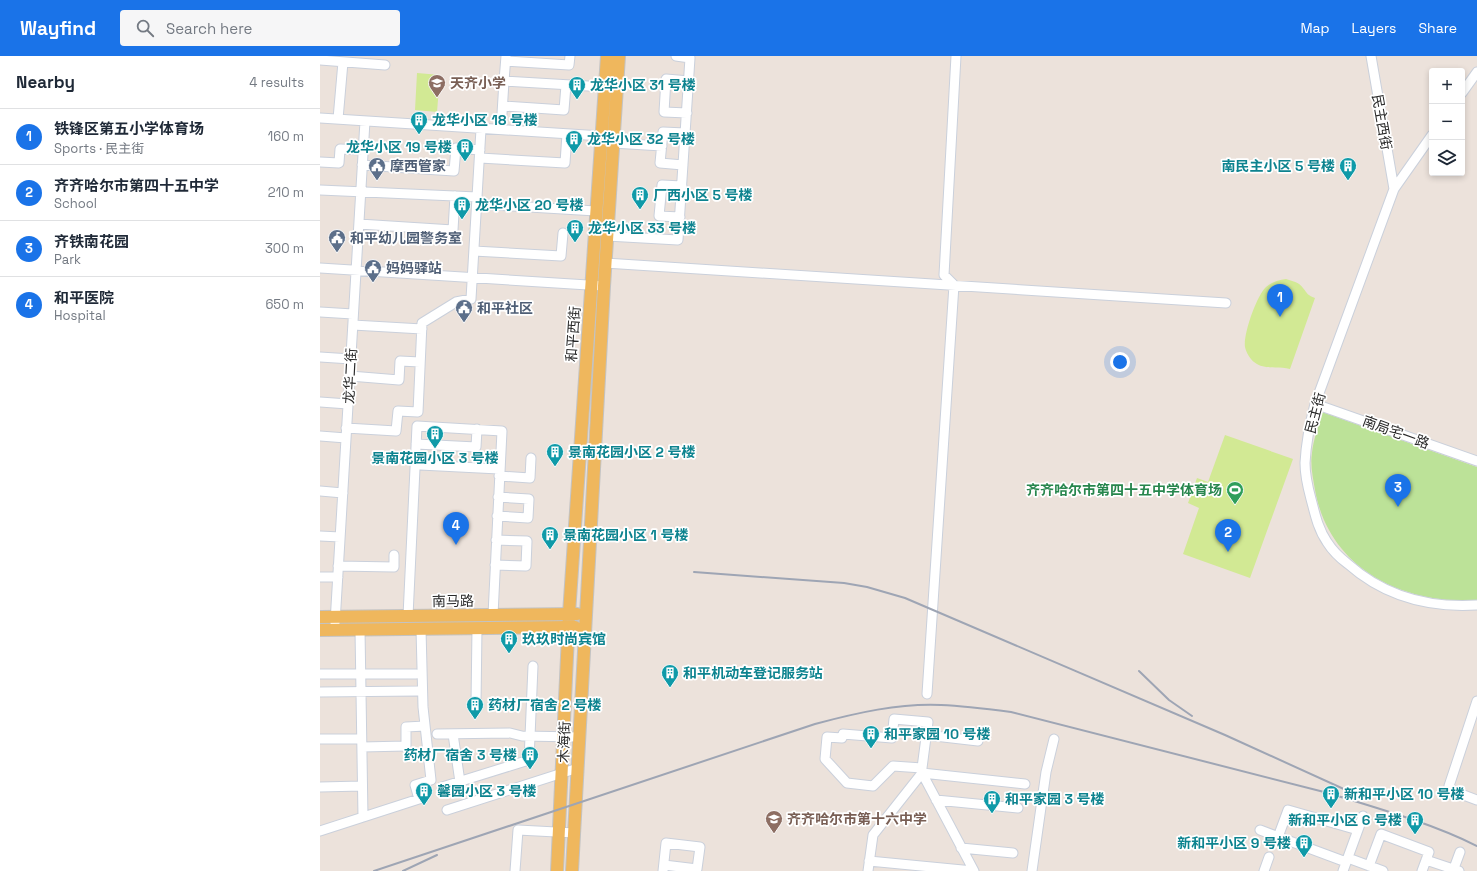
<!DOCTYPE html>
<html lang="en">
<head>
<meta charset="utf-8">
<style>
  body { margin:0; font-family:"Space Grotesk","Noto Sans SC",sans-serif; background:#f6f6f7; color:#1f2937 }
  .controls { position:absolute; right:12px; top:12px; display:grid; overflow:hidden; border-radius:4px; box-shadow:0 2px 6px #0003 }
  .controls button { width:36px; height:36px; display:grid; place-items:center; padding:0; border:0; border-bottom:1px solid #e0e1e3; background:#fff; color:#1f2937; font:20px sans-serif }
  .you { position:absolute; left:800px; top:306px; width:14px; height:14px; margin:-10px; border:3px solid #fff; border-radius:50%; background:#1a73e8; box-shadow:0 0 0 6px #1a73e833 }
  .badge { display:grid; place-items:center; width:26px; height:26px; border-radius:50%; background:#1a73e8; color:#fff; font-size:13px; font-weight:700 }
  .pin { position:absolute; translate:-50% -33px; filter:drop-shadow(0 1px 2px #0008) }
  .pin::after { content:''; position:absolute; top:21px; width:14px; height:12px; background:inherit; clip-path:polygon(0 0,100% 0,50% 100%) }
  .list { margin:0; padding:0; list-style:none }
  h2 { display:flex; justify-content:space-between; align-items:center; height:52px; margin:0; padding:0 16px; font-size:17px }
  h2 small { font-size:13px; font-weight:400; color:#747a83 }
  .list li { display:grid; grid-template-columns:26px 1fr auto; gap:12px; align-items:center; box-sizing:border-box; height:56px; padding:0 16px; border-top:1px solid #e0e1e3 }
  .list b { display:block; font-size:15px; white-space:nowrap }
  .list p { margin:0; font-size:13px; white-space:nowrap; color:#747a83 }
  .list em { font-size:13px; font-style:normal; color:#747a83 }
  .icon { flex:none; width:22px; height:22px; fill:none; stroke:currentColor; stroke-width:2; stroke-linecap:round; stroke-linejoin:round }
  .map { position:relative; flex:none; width:1157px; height:815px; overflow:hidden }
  header { display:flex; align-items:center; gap:24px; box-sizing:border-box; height:56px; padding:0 20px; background:#1a73e8; color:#fff }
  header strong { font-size:19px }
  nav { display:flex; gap:22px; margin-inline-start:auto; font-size:14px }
  .search { width:280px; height:36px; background:#f6f6f7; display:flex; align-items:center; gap:10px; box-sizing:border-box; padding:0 14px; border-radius:4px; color:#747a83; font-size:15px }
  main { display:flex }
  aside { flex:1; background:#fff }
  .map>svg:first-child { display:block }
  .green { fill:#bce298 }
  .pitch { fill:#d2e994 }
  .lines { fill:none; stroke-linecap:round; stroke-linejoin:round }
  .minor-casing { stroke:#cad0db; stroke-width:11 }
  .major-casing { stroke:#c3c3c3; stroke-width:14 }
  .minor { stroke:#fff; stroke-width:9 }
  .major { stroke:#efb75d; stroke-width:12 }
  .rail { stroke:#9ea5b4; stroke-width:2 }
  .labels { text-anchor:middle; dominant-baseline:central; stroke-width:3.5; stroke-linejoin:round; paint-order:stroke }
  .education-label { font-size:14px; font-weight:bold; fill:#785e54; stroke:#fff; text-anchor:start }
  .culture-label { font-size:14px; font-weight:bold; fill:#0d838f; stroke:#fff; text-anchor:start }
  .street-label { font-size:14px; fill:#2a2a2a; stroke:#fff }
  .service-label { font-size:14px; font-weight:bold; fill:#4e5e75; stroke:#fff; text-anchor:start }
  .leisure-label { font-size:14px; font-weight:bold; fill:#27864d; stroke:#fff; text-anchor:end }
</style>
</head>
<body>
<header>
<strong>Wayfind</strong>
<div class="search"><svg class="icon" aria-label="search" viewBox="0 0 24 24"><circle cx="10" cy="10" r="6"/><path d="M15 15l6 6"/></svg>Search here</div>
<nav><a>Map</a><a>Layers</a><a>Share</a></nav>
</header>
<main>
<aside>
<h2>Nearby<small>4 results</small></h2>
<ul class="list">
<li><span class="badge">1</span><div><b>铁锋区第五小学体育场</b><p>Sports · 民主街</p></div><em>160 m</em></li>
<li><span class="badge">2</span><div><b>齐齐哈尔市第四十五中学</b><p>School</p></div><em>210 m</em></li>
<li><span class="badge">3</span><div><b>齐铁南花园</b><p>Park</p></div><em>300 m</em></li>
<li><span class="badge">4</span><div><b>和平医院</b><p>Hospital</p></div><em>650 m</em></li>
</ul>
</aside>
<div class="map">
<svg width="1157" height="815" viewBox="0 0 1157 815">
  <rect width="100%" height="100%" fill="#ece2db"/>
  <!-- green -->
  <path class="green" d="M1002,356l155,55v133c-75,5 -148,-32 -162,-110 -2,-12 -5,-25 -3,-37 1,-13 7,-28 10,-41z"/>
  <!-- pitch -->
  <path class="pitch" d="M97,17l23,2 -3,37 -22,-2z
    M966,223c6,2 13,3 17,9 5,6 4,7 12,10l-25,71c-12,-4 -25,2 -36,-7 -4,-3 -8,-10 -9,-15 -2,-13 12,-52 21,-60 6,-5 12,-7 20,-8z
    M905,379l68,24 -43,119 -67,-24 16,-46 -11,-5 9,-25 11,4z"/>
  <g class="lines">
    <defs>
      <path id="minor" d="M1051,0l23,133
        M0,4l65,5
        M186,5l63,4 1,-9
        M184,25l2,-25
        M1142,37l15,-21
        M183,50l61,4 2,-25
        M367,57l-23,-1 2,-33 23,2
        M0,62l282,18
        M18,63l5,-57
        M181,74l3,-49 101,6
        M1112,79l-38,54 -79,215c-5,19 -9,39 -10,59 0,12 3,25 6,36 4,15 7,30 16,43 5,8 13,16 21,22 36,32 81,44 129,41
        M293,87l49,3
        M160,102l85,5 2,-29
        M0,106l19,1 1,-14 23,1
        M42,109l92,6 2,-23 24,2
        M363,109l-23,-2 3,-31 22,1
        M0,134l157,7
        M157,148l119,7
        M360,161l-21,-1 3,-31 20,1
        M39,168l94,6 2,-34
        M287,180l71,4 12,-182 -14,-2
        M154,195l87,5 2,-23
        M285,207l621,40
        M0,212l284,18
        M0,256l33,2
        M33,269l69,4
        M0,301l31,2
        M30,320l49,4 1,-19 20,1
        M0,346l28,2
        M995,348l162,57
        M26,372l50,3 2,-20 20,1 4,-89 34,-21 15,-3 10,-170
        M0,380l26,2
        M96,388l60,3 1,-18
        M100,409l79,4
        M179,420l31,2 1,-20
        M0,435l23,2
        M177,460l31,2 1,-19 -31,-2
        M0,480l20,1
        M175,509l31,1 1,-25 -31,-1
        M18,510l56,1v-12
        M0,521h18
        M88,560l9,-190 85,5 -9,184
        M15,567l30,-502
        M40,574l3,187
        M0,618h96
        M0,636l98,-1
        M607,638l27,-409 -10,-10 12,-219
        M1157,645l-28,85 4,5 24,9
        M156,648l1,-76
        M117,678l73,-1 12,3 57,1
        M133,678l7,48
        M606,679l52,6
        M0,683h41
        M42,691l44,-1v-19l19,-1
        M602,712l-29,-2 -20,20 -26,-3 -22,-24 2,-22 15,1 1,-4 49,4 2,-19 34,3 -6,46v5l103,11
        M0,731l42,-1
        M122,731l87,-27 4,-94
        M616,744l82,8
        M127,754l131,-42
        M940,774l86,32
        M0,775l99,-32 -4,-14 16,-5 -8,-73 -2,-78
        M958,781l10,-27 70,20
        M641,792l52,5
        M1028,802l35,13
        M1106,804l33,11
        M549,805l104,10
        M1049,810l12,-32 48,18 -7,19
        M195,815l3,-41 57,3
        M343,815l3,-28 34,4 -3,22 -33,-4
        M548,815l5,-36 49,-62 52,98
        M712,815l14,-99 8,-33
        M944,815l5,-14
        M1023,815l20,-55
        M1133,815l7,-19"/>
      <path id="major" d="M0,561l257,-3
        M0,574l255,-3
        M237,815l12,-257 38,-558
        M252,815l32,-585 15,-230"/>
    </defs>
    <!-- minor casing -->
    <use href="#minor" class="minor-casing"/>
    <!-- major casing -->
    <use href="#major" class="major-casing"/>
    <!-- minor -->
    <use href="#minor" class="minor"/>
    <!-- major -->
    <use href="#major" class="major"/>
    <!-- rail -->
    <path class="rail" d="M374,516l150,11 23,4 38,11 320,137 143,65
      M819,615l30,29 23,16
      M54,815l441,-147c41,-11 84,-21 126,-19 24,1 47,4 70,7l317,81c49,15 103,30 149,53
      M83,815l34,-16"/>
  </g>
  <!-- icons -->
  <defs>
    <symbol id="school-pin" viewBox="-11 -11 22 30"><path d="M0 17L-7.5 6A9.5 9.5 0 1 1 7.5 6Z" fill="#8d6e63" stroke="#fff"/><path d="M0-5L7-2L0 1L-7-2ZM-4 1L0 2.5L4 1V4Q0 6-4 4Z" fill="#fff"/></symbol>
    <symbol id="building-pin" viewBox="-11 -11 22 30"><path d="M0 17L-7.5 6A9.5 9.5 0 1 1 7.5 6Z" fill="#0f9aa8" stroke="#fff"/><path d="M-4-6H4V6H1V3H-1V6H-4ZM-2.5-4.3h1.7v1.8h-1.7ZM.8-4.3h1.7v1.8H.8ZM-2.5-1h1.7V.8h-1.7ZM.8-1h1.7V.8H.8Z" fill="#fff"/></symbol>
    <symbol id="civic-pin" viewBox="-11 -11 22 30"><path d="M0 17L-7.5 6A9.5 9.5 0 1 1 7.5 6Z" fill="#5c6f8a" stroke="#fff"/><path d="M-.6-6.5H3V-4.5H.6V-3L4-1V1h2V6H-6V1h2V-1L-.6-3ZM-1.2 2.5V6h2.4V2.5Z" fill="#fff"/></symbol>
    <symbol id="stadium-pin" viewBox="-11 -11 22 30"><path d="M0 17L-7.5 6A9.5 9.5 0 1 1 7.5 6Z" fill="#2e9e5b" stroke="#fff"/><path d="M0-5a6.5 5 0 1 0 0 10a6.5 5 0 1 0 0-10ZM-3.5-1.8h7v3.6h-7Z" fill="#fff"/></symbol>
  </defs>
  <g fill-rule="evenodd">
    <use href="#school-pin" x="107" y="17" width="20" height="27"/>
    <use href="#building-pin" x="247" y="19" width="20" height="27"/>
    <use href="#building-pin" x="89" y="54" width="20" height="27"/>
    <use href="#building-pin" x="244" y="73" width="20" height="27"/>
    <use href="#building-pin" x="135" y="81" width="20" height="27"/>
    <use href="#civic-pin" x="47" y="100" width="20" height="27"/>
    <use href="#building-pin" x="1018" y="100" width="20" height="27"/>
    <use href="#building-pin" x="310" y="129" width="20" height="27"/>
    <use href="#building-pin" x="132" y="139" width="20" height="27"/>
    <use href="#building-pin" x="245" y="162" width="20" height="27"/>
    <use href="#civic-pin" x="7" y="172" width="20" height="27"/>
    <use href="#civic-pin" x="43" y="202" width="20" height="27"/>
    <use href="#civic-pin" x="134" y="242" width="20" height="27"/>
    <use href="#building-pin" x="105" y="368" width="20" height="27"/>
    <use href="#building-pin" x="225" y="386" width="20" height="27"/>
    <use href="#stadium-pin" x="905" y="424" width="20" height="27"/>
    <use href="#building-pin" x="220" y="469" width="20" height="27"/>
    <use href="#building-pin" x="179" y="573" width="20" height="27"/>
    <use href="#building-pin" x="340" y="607" width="20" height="27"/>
    <use href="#building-pin" x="145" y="639" width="20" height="27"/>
    <use href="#building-pin" x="541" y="668" width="20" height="27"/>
    <use href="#building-pin" x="200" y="689" width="20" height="27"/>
    <use href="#building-pin" x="94" y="725" width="20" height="27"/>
    <use href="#building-pin" x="1001" y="728" width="20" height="27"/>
    <use href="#building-pin" x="662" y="733" width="20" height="27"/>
    <use href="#school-pin" x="444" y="753" width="20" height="27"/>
    <use href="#building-pin" x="1085" y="754" width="20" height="27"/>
    <use href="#building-pin" x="974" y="777" width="20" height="27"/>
  </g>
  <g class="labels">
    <!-- education labels -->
    <g class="education-label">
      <text x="130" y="27">天齐小学</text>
      <text x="467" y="763">齐齐哈尔市第十六中学</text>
    </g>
    <!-- culture labels -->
    <g class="culture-label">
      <text x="270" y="29">龙华小区 31 号楼</text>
      <text x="112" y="64">龙华小区 18 号楼</text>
      <text x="267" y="83">龙华小区 32 号楼</text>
      <text x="132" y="91" text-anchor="end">龙华小区 19 号楼</text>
      <text x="1015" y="110" text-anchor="end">南民主小区 5 号楼</text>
      <text x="333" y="139">厂西小区 5 号楼</text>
      <text x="155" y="149">龙华小区 20 号楼</text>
      <text x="268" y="172">龙华小区 33 号楼</text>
      <text x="248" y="396">景南花园小区 2 号楼</text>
      <text x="115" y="402" text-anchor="middle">景南花园小区 3 号楼</text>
      <text x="243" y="479">景南花园小区 1 号楼</text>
      <text x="202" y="583">玖玖时尚宾馆</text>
      <text x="363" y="617">和平机动车登记服务站</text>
      <text x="168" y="649">药材厂宿舍 2 号楼</text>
      <text x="564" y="678">和平家园 10 号楼</text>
      <text x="197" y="699" text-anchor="end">药材厂宿舍 3 号楼</text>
      <text x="117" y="735">馨园小区 3 号楼</text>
      <text x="1024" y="738">新和平小区 10 号楼</text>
      <text x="685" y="743">和平家园 3 号楼</text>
      <text x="1082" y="764" text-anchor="end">新和平小区 6 号楼</text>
      <text x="971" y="787" text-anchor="end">新和平小区 9 号楼</text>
    </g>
    <!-- street labels -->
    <g class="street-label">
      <text transform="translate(1062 66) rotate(80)">民主西街</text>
      <text transform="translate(253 278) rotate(-86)">和平西街</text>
      <text transform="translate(30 320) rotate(-87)">龙华二街</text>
      <text transform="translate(995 357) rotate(-75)">民主街</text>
      <text transform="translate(1076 376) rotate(20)">南局宅一路</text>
      <text transform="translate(133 545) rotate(-1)">南马路</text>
      <text transform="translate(244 686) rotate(-88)">木海街</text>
    </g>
    <!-- service labels -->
    <g class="service-label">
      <text x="70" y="110">摩西管家</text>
      <text x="30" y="182">和平幼儿园警务室</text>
      <text x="66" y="212">妈妈驿站</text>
      <text x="157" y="252">和平社区</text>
    </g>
    <!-- leisure labels -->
    <g class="leisure-label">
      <text x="902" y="434">齐齐哈尔市第四十五中学体育场</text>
    </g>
  </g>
</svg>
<div class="controls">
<button>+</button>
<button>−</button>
<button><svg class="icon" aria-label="layers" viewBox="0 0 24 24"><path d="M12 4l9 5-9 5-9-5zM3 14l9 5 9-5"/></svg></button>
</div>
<div class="you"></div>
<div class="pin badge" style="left:960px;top:261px">1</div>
<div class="pin badge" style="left:908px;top:496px">2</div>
<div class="pin badge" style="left:1078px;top:451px">3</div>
<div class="pin badge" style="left:136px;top:489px">4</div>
</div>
</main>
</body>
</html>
